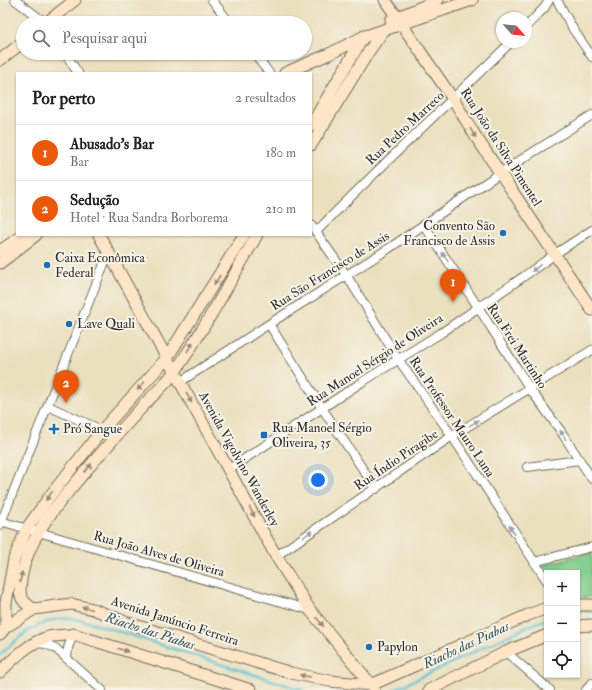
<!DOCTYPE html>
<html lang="pt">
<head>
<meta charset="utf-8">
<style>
  body { margin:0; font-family:"IM FELL Double Pica",serif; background:#f6f6f6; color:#202124 }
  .controls { position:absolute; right:12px; bottom:12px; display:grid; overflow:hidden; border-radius:0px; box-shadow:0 1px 3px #0004 }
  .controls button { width:36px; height:36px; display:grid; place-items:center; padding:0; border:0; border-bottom:1px solid #e0e0e0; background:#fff; color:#202124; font:20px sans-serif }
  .compass { position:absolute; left:496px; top:12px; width:36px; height:36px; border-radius:50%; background:#fff; box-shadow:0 1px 3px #0004; rotate:117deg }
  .you { position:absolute; left:318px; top:480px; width:14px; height:14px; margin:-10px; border:3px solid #fff; border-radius:50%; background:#1a73e8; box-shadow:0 0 0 6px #1a73e833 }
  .badge { display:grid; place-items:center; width:26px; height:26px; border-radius:50%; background:#ea580c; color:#fff; font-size:13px; font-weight:700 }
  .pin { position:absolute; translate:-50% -33px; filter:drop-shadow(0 1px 2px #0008) }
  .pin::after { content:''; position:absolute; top:21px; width:14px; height:12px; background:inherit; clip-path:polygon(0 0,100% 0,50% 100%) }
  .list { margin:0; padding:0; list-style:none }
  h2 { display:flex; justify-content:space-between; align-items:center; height:52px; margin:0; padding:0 16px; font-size:17px }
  h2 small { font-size:13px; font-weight:400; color:#757577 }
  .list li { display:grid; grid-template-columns:26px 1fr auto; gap:12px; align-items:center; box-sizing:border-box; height:56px; padding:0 16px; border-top:1px solid #e0e0e0 }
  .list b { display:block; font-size:15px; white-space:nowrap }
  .list p { margin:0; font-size:13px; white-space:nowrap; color:#757577 }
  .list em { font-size:13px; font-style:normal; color:#757577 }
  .icon { flex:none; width:22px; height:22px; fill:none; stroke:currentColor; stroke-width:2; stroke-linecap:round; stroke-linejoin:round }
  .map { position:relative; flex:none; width:592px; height:690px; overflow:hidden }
  .search { position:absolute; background:#fff; box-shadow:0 1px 3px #0004; left:16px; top:16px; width:296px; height:44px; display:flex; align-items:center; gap:10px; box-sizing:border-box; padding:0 14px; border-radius:22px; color:#757577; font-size:15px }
  .panel { position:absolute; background:#fff; box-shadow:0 1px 3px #0004; left:16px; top:72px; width:296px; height:164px; border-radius:0px }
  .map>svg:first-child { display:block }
  .green { fill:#7dca88; stroke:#547a5a }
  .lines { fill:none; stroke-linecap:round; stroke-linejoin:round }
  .stream { stroke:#55bed1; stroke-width:2.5 }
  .street-casing { stroke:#6e6a5e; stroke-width:10 }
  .secondary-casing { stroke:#6e6a5e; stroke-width:13 }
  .street { stroke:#fff; stroke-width:8 }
  .secondary { stroke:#fee5c5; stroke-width:11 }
  .oneway { fill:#948878 }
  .oneway2 { fill:#a0a0a0 }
  .poi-dot { fill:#1f6fb2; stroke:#f7f3e8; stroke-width:1.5 }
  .labels { text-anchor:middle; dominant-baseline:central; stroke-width:4; stroke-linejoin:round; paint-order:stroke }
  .street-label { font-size:13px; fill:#2b2b2b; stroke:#f7f3e8 }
  .poi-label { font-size:13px; fill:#2b2b2b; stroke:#f7f3e8; text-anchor:start }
  .water-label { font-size:14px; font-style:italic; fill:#38575d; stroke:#f7f3e8 }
</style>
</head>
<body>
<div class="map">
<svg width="592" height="690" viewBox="0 0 592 690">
  <rect width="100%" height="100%" fill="#f7f3e8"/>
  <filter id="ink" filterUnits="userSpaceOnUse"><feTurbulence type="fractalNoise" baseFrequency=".025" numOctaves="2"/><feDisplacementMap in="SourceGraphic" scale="8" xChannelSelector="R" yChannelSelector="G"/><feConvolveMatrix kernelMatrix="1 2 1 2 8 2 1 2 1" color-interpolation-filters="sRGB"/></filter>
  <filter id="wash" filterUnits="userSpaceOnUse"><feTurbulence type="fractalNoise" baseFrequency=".012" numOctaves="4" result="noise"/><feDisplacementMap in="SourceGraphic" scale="16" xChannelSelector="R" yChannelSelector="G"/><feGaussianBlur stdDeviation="0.9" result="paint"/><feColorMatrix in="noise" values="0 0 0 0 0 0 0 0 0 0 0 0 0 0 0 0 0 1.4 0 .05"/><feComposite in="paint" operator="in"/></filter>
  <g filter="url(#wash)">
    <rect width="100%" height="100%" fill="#ebe0bd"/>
    <!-- green -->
    <path class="green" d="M592,552v45l-15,1v-25h-30v1l-6,-9z"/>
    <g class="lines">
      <!-- stream -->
      <path class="stream" d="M577,611l15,1
        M0,655c20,-19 37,-35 67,-37 7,0 15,3 22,4l213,68
        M394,690l139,-66 14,-5"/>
    </g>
  </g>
  <g filter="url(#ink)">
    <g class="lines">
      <defs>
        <path id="street" d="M15,0l31,23
          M212,0l18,23
          M557,0l16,29 19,28
          M526,27l19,-20 4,-7
          M65,53l13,20
          M254,53l15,20
          M311,225l36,51 51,83 54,77 95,145
          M424,225l54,82 52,82 30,41 32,49
          M316,232c63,-65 130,-126 195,-190
          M269,324l53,84 54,81
          M180,382l89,-58 119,-75 112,-76 92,-58
          M48,406l67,30
          M527,467l52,-7
          M229,469l133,-87 79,-49 82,-56 32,-23 37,-24
          M0,521l310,89
          M0,525l108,-271
          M276,556l176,-120 140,-86
          M534,562l58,-15
          M36,643l10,1 9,4 47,42
          M506,652l44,38
          M67,659l1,-11 5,-14
          M586,690l6,-7"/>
        <path id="secondary" d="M385,0l68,99 23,38 116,173
          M391,20l47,-20
          M46,23l29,-23
          M0,60l23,-18
          M285,73l44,-19 34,-17 109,-37
          M311,125l53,-89
          M311,145l58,-94 14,-20
          M99,235l177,321 34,54 64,78
          M0,251l23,-16
          M0,263l36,-28
          M577,605h15
          M34,609c-17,-9 -15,-18 -12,-35 8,-40 36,-70 61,-100 20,-23 40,-46 60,-68 11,-12 24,-23 33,-36 30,-43 55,-90 81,-135
          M577,626l15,-1
          M6,627v-24l8,-44 13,-31 23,-32 52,-66 65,-72 77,-123
          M0,634l6,-7 28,-18 37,-5 22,5 35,14 163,50 39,8 41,4 157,-70 19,-7
          M0,672c13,-13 30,-30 48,-35 8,-2 17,-1 25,-3l178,56
          M429,690l77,-38 41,-17"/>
      </defs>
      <!-- street casing -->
      <use href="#street" class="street-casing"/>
      <!-- secondary casing -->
      <use href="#secondary" class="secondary-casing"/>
      <!-- street -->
      <use href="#street" class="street"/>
      <!-- secondary -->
      <use href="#secondary" class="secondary"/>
    </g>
    <!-- one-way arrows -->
    <defs><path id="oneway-solid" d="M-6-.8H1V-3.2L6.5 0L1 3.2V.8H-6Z"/></defs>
    <g class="oneway">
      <use href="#oneway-solid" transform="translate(473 133) rotate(59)"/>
      <use href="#oneway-solid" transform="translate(217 280) rotate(123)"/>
      <use href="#oneway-solid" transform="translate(190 347) rotate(-58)"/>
      <use href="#oneway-solid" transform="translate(141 386) rotate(132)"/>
      <use href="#oneway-solid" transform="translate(189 398) rotate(61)"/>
      <use href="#oneway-solid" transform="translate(88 468) rotate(-50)"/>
      <use href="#oneway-solid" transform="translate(49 496) rotate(127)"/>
      <use href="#oneway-solid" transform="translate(252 512) rotate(62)"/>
      <use href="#oneway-solid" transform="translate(21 577) rotate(-78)"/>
      <use href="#oneway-solid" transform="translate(87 608) rotate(-166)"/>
      <use href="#oneway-solid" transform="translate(320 622) rotate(51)"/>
      <use href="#oneway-solid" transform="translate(123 650) rotate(17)"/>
      <use href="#oneway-solid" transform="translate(305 676) rotate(-168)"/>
    </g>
    <g class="oneway2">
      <use href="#oneway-solid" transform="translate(445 257) rotate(-123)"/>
      <use href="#oneway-solid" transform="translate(536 268) rotate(143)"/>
      <use href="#oneway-solid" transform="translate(474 423) rotate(-32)"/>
      <use href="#oneway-solid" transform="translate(563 435) rotate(-123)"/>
      <use href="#oneway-solid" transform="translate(512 530) rotate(-123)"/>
      <use href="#oneway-solid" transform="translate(308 534) rotate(-34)"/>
    </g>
  </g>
  <!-- markers -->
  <g class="poi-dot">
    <circle cx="503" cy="233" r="4"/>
    <circle cx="47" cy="265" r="4"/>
    <circle cx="69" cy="324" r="4"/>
    <path d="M52 423h4v4h4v4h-4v4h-4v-4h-4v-4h4z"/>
    <rect x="260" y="431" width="8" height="8" rx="2"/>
    <circle cx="369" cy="647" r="4"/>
  </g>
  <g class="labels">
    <!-- street labels -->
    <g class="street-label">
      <text transform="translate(405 128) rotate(-43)">Rua Pedro Marreco</text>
      <text transform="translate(501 147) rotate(57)">Rua João da Silva Pimentel</text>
      <text transform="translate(330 271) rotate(-32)">Rua São Francisco de Assis</text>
      <text transform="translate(517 346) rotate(57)">Rua Frei Martinho</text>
      <text transform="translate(375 360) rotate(-33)">Rua Manoel Sérgio de Oliveira</text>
      <text transform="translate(452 417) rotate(56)">Rua Professor Mauro Luna</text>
      <text transform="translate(239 459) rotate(61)">Avenida Vigolvino Wanderley</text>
      <text transform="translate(396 460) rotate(-34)">Rua Índio Piragibe</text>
      <text transform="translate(159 554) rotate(16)">Rua João Alves de Oliveira</text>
      <text transform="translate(175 621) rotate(18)">Avenida Janúncio Ferreira</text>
    </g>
    <!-- poi labels -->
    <g class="poi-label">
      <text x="495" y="226" text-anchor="end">Convento São<tspan x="495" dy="15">Francisco de Assis</tspan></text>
      <text x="55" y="258">Caixa Econômica<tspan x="55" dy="15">Federal</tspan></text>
      <text x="77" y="324">Lave Quali</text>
      <text x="272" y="428">Rua Manoel Sérgio<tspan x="272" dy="15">Oliveira, 35</tspan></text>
      <text x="63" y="429">Pró Sangue</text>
      <text x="377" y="647">Papylon</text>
    </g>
    <!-- water labels -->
    <g class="water-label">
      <text transform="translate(150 631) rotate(18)">Riacho das Piabas</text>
      <text transform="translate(466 645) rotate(-25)">Riacho das Piabas</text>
    </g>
  </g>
</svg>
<div class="controls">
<button>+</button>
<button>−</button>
<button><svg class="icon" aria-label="locate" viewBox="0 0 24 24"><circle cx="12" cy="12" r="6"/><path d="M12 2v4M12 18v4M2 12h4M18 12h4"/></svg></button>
</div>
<svg class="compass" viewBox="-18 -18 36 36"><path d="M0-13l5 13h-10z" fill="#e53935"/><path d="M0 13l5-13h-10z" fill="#757577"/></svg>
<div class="you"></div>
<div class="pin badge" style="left:453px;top:302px">1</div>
<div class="pin badge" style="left:66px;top:403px">2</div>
<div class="search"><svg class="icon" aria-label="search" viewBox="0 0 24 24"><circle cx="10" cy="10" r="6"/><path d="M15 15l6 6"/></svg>Pesquisar aqui</div>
<section class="panel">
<h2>Por perto<small>2 resultados</small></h2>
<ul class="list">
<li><span class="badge">1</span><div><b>Abusado's Bar</b><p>Bar</p></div><em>180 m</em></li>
<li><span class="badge">2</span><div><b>Sedução</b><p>Hotel · Rua Sandra Borborema</p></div><em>210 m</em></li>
</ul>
</section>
</div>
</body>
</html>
